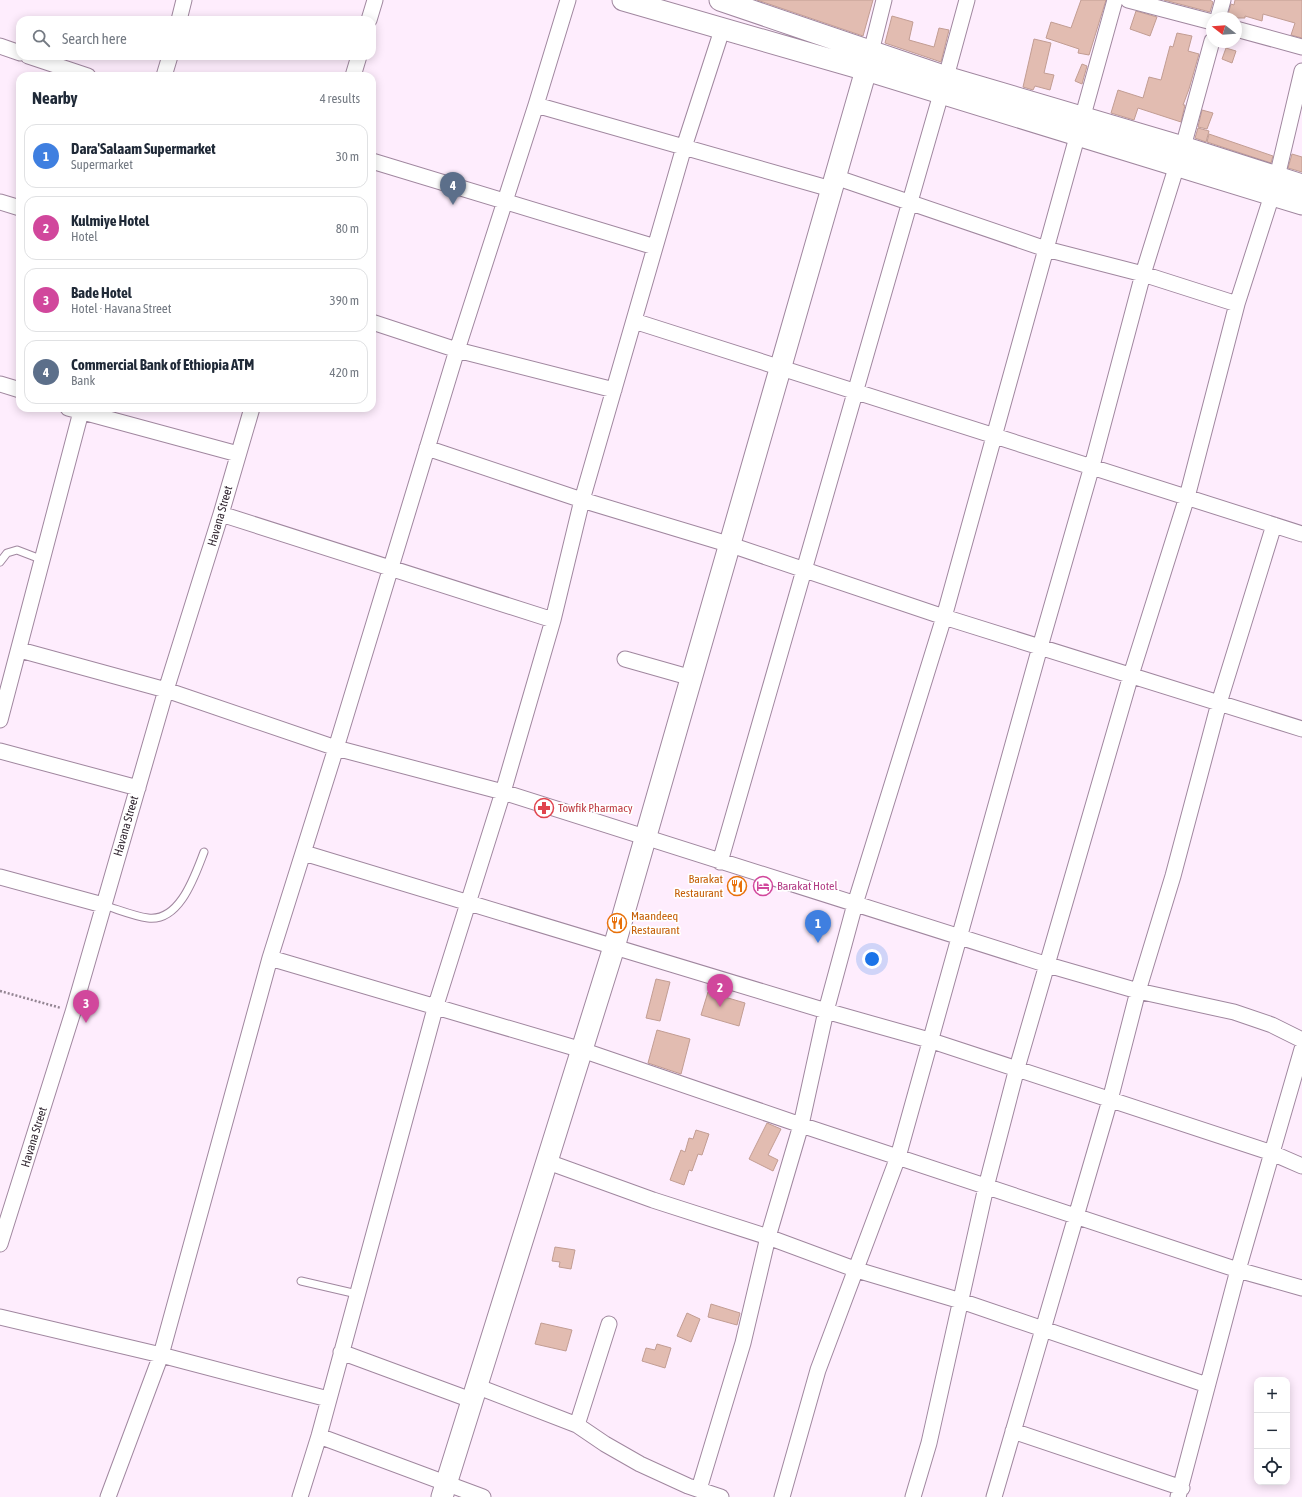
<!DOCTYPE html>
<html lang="en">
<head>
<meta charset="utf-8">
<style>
  body { margin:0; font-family:"Asap Condensed",sans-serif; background:#f2f2f3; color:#1f2937 }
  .controls { position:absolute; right:12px; bottom:12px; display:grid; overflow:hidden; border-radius:8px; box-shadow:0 2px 10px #0003 }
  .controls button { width:36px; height:36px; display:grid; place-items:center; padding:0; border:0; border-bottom:1px solid #e0e1e3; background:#fff; color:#1f2937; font:20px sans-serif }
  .compass { position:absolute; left:1206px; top:12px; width:36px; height:36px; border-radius:50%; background:#fff; box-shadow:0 2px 10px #0003; rotate:287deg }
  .you { position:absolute; left:872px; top:959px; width:14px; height:14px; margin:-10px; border:3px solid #fff; border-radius:50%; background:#1a73e8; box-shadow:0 0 0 6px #1a73e833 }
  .badge { display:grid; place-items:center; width:26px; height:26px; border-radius:50%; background:#1a73e8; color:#fff; font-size:13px; font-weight:700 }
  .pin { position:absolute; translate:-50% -33px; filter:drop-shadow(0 1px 2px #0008) }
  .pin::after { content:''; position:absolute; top:21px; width:14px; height:12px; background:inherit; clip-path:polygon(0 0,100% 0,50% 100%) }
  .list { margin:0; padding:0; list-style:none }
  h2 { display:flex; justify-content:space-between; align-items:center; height:52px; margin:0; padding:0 16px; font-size:17px }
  h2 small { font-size:13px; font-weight:400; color:#747a83 }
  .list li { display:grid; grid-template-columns:26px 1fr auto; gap:12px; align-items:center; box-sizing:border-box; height:64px; margin:0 8px 8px; padding:0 8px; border:1px solid #e0e1e3; border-radius:12px }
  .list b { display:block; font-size:15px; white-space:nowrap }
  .list p { margin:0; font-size:13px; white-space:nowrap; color:#747a83 }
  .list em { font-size:13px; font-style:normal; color:#747a83 }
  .icon { flex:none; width:22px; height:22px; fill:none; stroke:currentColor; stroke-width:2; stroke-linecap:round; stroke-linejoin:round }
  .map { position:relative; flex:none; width:1302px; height:1497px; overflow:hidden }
  .search { position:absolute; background:#fff; box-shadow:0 2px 10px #0003; left:16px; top:16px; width:360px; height:44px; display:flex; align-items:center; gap:10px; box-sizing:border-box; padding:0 14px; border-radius:12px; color:#747a83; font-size:15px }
  .panel { position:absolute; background:#fff; box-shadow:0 2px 10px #0003; left:16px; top:72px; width:360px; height:340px; border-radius:12px }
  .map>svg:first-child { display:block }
  .building { fill:#e2bcb1; stroke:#c29d93 }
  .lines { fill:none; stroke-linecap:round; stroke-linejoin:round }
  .lane-casing { stroke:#a0879f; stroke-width:9 }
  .street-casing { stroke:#a0879f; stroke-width:17 }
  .secondary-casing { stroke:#a0879f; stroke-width:23 }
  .path { stroke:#938592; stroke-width:2.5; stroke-dasharray:2 2; stroke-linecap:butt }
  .lane { stroke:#fff; stroke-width:7 }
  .street { stroke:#fff; stroke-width:15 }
  .secondary { stroke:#fff; stroke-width:21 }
  .labels { text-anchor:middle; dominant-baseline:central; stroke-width:3.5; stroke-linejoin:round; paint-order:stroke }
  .street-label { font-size:12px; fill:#332832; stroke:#fff }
  .health-label { font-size:12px; fill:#be3a42; stroke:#fff; text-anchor:start }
  .food-label { font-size:12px; fill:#c56008; stroke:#fff; text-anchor:end }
  .hotel-label { font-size:12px; fill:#b23c85; stroke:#fff; text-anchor:start }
</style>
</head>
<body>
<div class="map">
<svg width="1302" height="1497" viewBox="0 0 1302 1497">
  <rect width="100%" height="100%" fill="#feedfd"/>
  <!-- building -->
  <path class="building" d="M757,0h116l-10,36z
    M1081,0h25l-17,55 -11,-2 1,-4 -33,-11 5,-16 20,6z
    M1164,0h46l3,2 -3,10z
    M1235,0h67v38l-11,-3 4,-12 -32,-9 -1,7 -17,-5v2h-18l4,-14 3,1z
    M1136,11l21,6 -7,19 -20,-7z
    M892,16l21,6 -4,18 25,7 5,-19 10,2 -8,32 -56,-19z
    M1177,33l15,3 -4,15 11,3 -10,35 -6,16h2l-4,17 -43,-14 -4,12 -23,-7 7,-23 25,8 6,-21 12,3 9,-34 3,1z
    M1034,39l17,4 -7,30 10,2 -4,15 -15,-4 -2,4 -10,-3z
    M1226,48l10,3 -4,12 -10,-4z
    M1082,64l5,2 -5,18 -7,-3z
    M1202,110l11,3 -6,16 -9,-2z
    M1198,128l11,3 -3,11 -11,-4z
    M1209,134l64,22 -2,7 -64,-21z
    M1292,154l10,3v15l-14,-4z
    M656,979l14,3 -10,39 -14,-3z
    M708,992l37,11 -6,23 -38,-11z
    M657,1030l33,9 -9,35 -33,-11z
    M767,1123l14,6 -13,26 10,5 -5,11 -24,-12z
    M696,1130l13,4 -7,21 -4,-1 -6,17 -3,-1 -5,15 -14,-5 11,-30 4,2 4,-14 4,1z
    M555,1247l20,3 -4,19 -12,-2 1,-5 -8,-1z
    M711,1304l29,9 -3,12 -29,-8z
    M687,1313l13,6 -9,23 -14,-6z
    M541,1323l31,7 -6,21 -31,-7z
    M657,1344l14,4 -6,20 -23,-7 4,-13 9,2z"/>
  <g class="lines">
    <defs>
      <path id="lane" d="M0,562l7,-9 10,-3 26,10
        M103,905c14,4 30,11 45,13 32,4 47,-43 56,-66
        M301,1281l56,13"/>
      <path id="street" d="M1128,0l84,22
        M1218,18l5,-18
        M179,20l5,-20
        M369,20l6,-20
        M1236,29l66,18
        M0,46l20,7
        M871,52l13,-52
        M28,56l60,20
        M164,76l6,-20
        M353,76l6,-20
        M946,77l21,-77
        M536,105l295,84
        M1183,147l29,-106
        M372,161l283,86
        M835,177l211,72 97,25 94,30
        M1277,177l25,-106
        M0,202l20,6
        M634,321l668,213
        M372,322l85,28 157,40
        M0,384l20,6
        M68,408l170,46
        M427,448l155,52 149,45 213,72 358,112
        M221,514l332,106
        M20,650l146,40 170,58 167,44 545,173 90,26 96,21 38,13 30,15
        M625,659l67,19
        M0,720l82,-312
        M0,751l138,37
        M304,853l522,158 103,29 343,113 30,13
        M720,862l221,-768
        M0,877l103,28
        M270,958l312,92 219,75 437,145 64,18
        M548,1162l105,38 115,37 89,33 104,31 246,84
        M0,1244l73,-232 93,-322 55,-176 31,-106
        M0,1317l161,38 167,44
        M341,1352l130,48
        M476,1386l101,39 28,19 35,20 48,22 33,11
        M577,1425l32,-101
        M1013,1431l169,57
        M319,1436l164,61
        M699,1489l44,-146 25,-106 33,-112 25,-114 29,-107 89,-287 171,-617
        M108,1497l53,-142 109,-397 66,-210 121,-398 79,-245 32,-105
        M300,1497l19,-61 117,-431 67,-213 50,-172 29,-120 102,-353 38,-117
        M782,1497l36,-127 80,-213 142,-510 52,-181 51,-192 34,-109
        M913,1497l16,-54 57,-256 31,-119 114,-393 56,-178 50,-193 35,-109
        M994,1497l116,-397 28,-109 35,-115 46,-173 55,-178
        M1178,1497l60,-227 64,-221"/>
      <path id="secondary" d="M623,0l243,70 436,134
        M720,0l226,77 237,70 119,38
        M442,1497l172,-550 252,-877"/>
    </defs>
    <!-- lane casing -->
    <use href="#lane" class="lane-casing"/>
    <!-- street casing -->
    <use href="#street" class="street-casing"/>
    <!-- secondary casing -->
    <use href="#secondary" class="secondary-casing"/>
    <!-- path -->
    <path class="path" d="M0,991l61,17"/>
    <!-- lane -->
    <use href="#lane" class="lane"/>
    <!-- street -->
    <use href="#street" class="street"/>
    <!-- secondary -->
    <use href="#secondary" class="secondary"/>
  </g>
  <!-- icons -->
  <defs>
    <symbol id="pharmacy-ring" viewBox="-11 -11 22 22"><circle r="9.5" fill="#fff" stroke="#e0444e" stroke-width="1.5"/><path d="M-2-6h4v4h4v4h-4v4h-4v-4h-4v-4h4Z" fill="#e0444e"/></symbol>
    <symbol id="restaurant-ring" viewBox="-11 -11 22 22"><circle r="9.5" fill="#fff" stroke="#e8710a" stroke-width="1.5"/><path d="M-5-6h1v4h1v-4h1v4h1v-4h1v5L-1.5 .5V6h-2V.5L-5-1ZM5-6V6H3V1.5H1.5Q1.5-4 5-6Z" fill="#e8710a"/></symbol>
    <symbol id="hotel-ring" viewBox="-11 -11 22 22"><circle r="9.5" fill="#fff" stroke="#d1479c" stroke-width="1.5"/><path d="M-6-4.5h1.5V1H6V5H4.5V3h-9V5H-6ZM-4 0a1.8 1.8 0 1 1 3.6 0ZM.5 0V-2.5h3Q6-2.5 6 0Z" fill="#d1479c"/></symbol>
  </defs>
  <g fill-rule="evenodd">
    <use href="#pharmacy-ring" x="533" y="797" width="22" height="22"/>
    <use href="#restaurant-ring" x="726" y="875" width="22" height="22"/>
    <use href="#hotel-ring" x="752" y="875" width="22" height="22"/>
    <use href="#restaurant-ring" x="606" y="912" width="22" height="22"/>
  </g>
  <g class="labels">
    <!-- street labels -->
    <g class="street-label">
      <text transform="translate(220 516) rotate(-74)">Havana Street</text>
      <text transform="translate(126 826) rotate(-74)">Havana Street</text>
      <text transform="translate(34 1137) rotate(-73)">Havana Street</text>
    </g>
    <!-- health labels -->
    <g class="health-label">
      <text x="558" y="808">Towfik Pharmacy</text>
    </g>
    <!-- food labels -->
    <g class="food-label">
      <text x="723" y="879">Barakat<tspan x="723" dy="14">Restaurant</tspan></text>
      <text x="631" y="916" text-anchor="start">Maandeeq<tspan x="631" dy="14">Restaurant</tspan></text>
    </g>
    <!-- hotel labels -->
    <g class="hotel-label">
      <text x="777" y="886">Barakat Hotel</text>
    </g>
  </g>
</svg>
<div class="controls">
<button>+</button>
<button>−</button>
<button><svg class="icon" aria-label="locate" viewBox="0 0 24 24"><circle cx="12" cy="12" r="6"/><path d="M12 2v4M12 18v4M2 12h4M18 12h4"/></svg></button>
</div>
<svg class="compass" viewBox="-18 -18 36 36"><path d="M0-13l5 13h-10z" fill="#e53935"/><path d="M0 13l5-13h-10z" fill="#747a83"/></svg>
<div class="you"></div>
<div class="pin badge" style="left:818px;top:943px;background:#3f7fe0">1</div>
<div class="pin badge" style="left:720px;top:1007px;background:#d1479c">2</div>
<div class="pin badge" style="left:86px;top:1023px;background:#d1479c">3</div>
<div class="pin badge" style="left:453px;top:205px;background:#5c6f8a">4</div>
<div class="search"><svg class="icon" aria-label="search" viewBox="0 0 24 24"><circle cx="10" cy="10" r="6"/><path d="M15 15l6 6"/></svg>Search here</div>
<section class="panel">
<h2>Nearby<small>4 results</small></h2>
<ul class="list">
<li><span class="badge" style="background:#3f7fe0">1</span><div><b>Dara'Salaam Supermarket</b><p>Supermarket</p></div><em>30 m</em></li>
<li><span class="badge" style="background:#d1479c">2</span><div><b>Kulmiye Hotel</b><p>Hotel</p></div><em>80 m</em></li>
<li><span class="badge" style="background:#d1479c">3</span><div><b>Bade Hotel</b><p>Hotel · Havana Street</p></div><em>390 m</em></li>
<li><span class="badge" style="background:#5c6f8a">4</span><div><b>Commercial Bank of Ethiopia ATM</b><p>Bank</p></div><em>420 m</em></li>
</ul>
</section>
</div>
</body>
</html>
